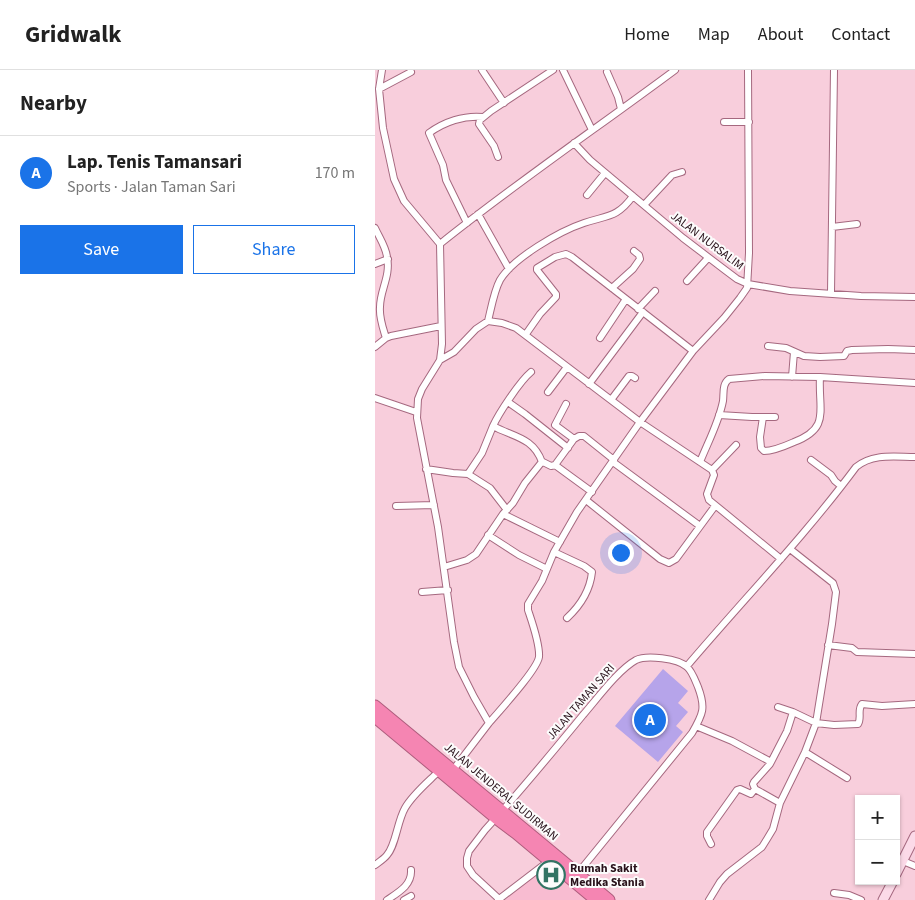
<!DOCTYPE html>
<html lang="en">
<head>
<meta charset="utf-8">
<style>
  body { margin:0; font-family:"Source Sans 3",sans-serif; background:#f6f6f6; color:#222 }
  .controls { position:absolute; right:15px; bottom:15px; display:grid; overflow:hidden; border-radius:0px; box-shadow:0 1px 4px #0004 }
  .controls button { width:45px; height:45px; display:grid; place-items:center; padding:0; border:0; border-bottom:1px solid #e0e0e0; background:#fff; color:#222; font:25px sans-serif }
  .you { position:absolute; left:245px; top:482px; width:18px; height:18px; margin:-12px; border:4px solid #fff; border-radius:50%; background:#1a73e8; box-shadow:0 0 0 8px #1a73e833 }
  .badge { display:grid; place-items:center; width:32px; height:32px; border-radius:50%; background:#1a73e8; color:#fff; font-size:16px; font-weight:700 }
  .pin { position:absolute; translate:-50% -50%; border:2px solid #fff; box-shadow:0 1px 5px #0006 }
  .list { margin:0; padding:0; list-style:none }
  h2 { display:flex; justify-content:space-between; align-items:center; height:65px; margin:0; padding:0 20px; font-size:21px }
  h2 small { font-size:16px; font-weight:400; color:#767676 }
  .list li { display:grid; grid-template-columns:32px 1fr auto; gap:15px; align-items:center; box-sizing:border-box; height:75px; padding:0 20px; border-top:1px solid #e0e0e0 }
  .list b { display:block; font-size:19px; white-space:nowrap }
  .list p { margin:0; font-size:16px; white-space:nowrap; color:#767676 }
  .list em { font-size:16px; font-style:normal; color:#767676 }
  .actions { display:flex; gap:10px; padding:15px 20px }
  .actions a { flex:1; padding:11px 0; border:1px solid #1a73e8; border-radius:0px; text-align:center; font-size:18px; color:#1a73e8 }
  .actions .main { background:#1a73e8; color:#fff }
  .map { position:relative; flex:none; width:540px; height:830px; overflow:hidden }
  header { display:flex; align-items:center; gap:30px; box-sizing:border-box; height:70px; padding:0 25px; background:#fff; border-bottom:1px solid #e0e0e0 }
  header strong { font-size:24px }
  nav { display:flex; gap:28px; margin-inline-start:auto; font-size:18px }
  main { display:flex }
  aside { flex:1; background:#fff }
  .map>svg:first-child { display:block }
  .built { fill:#f8bcd1 }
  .green { fill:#b6a4ea }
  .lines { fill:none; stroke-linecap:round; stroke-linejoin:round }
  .street-casing { stroke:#a5687f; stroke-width:8 }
  .secondary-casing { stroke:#a5687f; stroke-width:11 }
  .highway-casing { stroke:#ae5d7d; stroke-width:13 }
  .street { stroke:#fff; stroke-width:6 }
  .secondary { stroke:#fcdae8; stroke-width:9 }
  .highway { stroke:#f585b2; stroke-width:11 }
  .labels { text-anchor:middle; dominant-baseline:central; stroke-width:4; stroke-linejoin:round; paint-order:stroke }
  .street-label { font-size:12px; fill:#29121b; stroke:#fcfcfc }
  .poi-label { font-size:12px; font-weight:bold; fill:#29121b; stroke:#fcfcfc; text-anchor:start }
</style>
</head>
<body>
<header>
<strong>Gridwalk</strong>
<nav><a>Home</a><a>Map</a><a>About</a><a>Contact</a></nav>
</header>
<main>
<aside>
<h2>Nearby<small></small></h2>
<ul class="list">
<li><span class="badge">A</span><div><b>Lap. Tenis Tamansari</b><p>Sports · Jalan Taman Sari</p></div><em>170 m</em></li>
</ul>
<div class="actions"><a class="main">Save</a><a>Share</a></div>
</aside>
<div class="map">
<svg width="540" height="830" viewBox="0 0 540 830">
  <rect width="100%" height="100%" fill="#f8cedc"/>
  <!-- built -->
  <path class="built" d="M176,793l44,37h-90l14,-12z"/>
  <!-- green -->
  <path class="green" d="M288,599l25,22 -10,12 10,9 -12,14 7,6 -25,30 -43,-36z"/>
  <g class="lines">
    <defs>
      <path id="street" d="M7,0l-3,19 4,39 11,51 10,22 36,43
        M107,0l22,33
        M188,0l29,60
        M232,2l11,25 3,12
        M4,19l32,-17
        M349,52h25
        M199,73l16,17 93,78 42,32 12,9 11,5 42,7 71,5 54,1
        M123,87l-4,-11 -15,-22 1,-4 11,-9 62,-41
        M212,125l18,-22
        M269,135l28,-30 10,-3
        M103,144l31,55
        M92,153l-21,-43 -3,-15 -14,-32c15,-11 35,-18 54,-16
        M457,157l25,-3
        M0,158c4,9 11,19 12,29 4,19 -7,33 -7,50 -1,11 3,21 6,31
        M0,194l13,-5
        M312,211l21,-23
        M237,218l21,-19 7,-10 -1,-4 -5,-4
        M456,223l3,-223
        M263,239l17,-18
        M113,251c3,-12 6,-30 12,-41 13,-22 60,-49 84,-57 24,-8 33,-5 49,-27
        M151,264l14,-20 16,-17v-3l-19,-24v-2l18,-11 11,-3 6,3 121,94
        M225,268l26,-39
        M393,276l18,2 18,8 16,1 24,-1 3,-5 5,-1 36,-1 27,1
        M0,277l11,-9 5,-2 50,-10
        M65,290l14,-8 22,-23 12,-8 14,2 14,5 124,94 72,48 2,5 -7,19 2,6 72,59
        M156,302c-11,9 -32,41 -38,54 20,11 40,11 49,36
        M417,307l2,-25
        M214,314l54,-72
        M173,322l19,-25
        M0,328l41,14
        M236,330l18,-24h3l3,2
        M133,332l17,12 43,34
        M344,345l33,2h11l-3,20 1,11 3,3c10,0 21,-5 30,-9 37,-14 24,-32 26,-65
        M388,347h12
        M199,369l5,-3h5l30,24
        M436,390l20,15 4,6 6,5
        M238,392l87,64
        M325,392c8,-20 19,-40 23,-61 1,-8 -1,-17 6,-22l36,-3 55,1 95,6
        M180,395l37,27
        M51,399l27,4 15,1 22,14 17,22
        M337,400l24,-25
        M93,404l14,-21 11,-27
        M211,430l74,59 9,4 7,-4 39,-53
        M21,436l38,-1
        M128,444l57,28
        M113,465l31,20 28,14
        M179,482l30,14 8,6c-2,19 -11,33 -25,46
        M69,497l23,-7 9,-6 27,-40 10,-11 12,-20 16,-20 2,-1 8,4 4,-1 19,-26 -19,-14 11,-21
        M47,522l26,-2
        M453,575l24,3 5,4 58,2
        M312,596c56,-66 117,-129 169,-199 17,-14 39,-10 59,-10
        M403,637l15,5
        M114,653c11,-13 48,-53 50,-66 1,-13 -7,-35 -11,-47v-6l14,-23 12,-29 23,-40 63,-90 53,-71 31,-33 16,-20 7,-10 2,-35 -1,-183
        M321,656l36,15 39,21
        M430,682l42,26
        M78,700l36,-47 -15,-26 -15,-30 -5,-25 -16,-115 -21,-109 1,-19 4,-10 18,-29 2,-16 -2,-100c76,-61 157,-116 235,-174
        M405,733l-25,-14 -2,-5 1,-2 16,-18 17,-33 6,-19 23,11 18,2 24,-1c4,-6 -1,-14 4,-20l20,2 33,-2
        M336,774l-4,-8v-4l30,-42 3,-1 11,5 4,-5
        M528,791l12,5
        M0,795c4,-3 9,-6 12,-10 9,-10 10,-33 18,-47 8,-14 23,-26 34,-37
        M459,823l15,2 12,5
        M124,829l-26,-24 -6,-9v-8l2,-7 16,-21c34,-37 66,-76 98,-115 14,-16 35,-45 53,-55 10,-5 42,-2 51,7 5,4 8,13 11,20 8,21 5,27 -6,46l-114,140
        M12,830c12,-8 25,-15 24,-30
        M29,830l7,-4
        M123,830l51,-39
        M334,830l11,-18 7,-8 35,-27 5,-8 6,-10 7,-26 25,-51 11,-29 16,-99 4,-32 -3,-9 -43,-34"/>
      <path id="secondary" d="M521,804l19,-38
        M508,830l10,-19"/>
      <path id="highway" d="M0,636l185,153 49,41
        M0,647l121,101 20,15 80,67"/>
    </defs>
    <!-- street casing -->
    <use href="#street" class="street-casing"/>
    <!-- secondary casing -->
    <use href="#secondary" class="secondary-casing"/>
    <!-- highway casing -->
    <use href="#highway" class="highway-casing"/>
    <!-- street -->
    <use href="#street" class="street"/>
    <!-- secondary -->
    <use href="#secondary" class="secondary"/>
    <!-- highway -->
    <use href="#highway" class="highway"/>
  </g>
  <!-- icons -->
  <defs>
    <symbol id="hospital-ring" viewBox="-11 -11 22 22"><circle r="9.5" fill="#fcfcfc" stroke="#327464" stroke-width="1.5"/><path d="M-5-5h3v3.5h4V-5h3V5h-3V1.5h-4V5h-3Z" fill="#327464"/></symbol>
  </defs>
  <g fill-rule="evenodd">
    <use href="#hospital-ring" x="160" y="789" width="32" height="32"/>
  </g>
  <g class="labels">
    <!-- street labels -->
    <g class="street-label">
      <text transform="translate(332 171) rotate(37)">JALAN NURSALIM</text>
      <text transform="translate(206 632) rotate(-49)">JALAN TAMAN SARI</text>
      <text transform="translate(126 722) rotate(40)">JALAN JENDERAL SUDIRMAN</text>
    </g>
    <!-- poi labels -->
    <g class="poi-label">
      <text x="195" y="798">Rumah Sakit<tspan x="195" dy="14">Medika Stania</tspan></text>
    </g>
  </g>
</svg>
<div class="controls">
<button>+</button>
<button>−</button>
</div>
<div class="you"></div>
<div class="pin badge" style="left:275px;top:650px">A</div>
</div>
</main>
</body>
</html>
